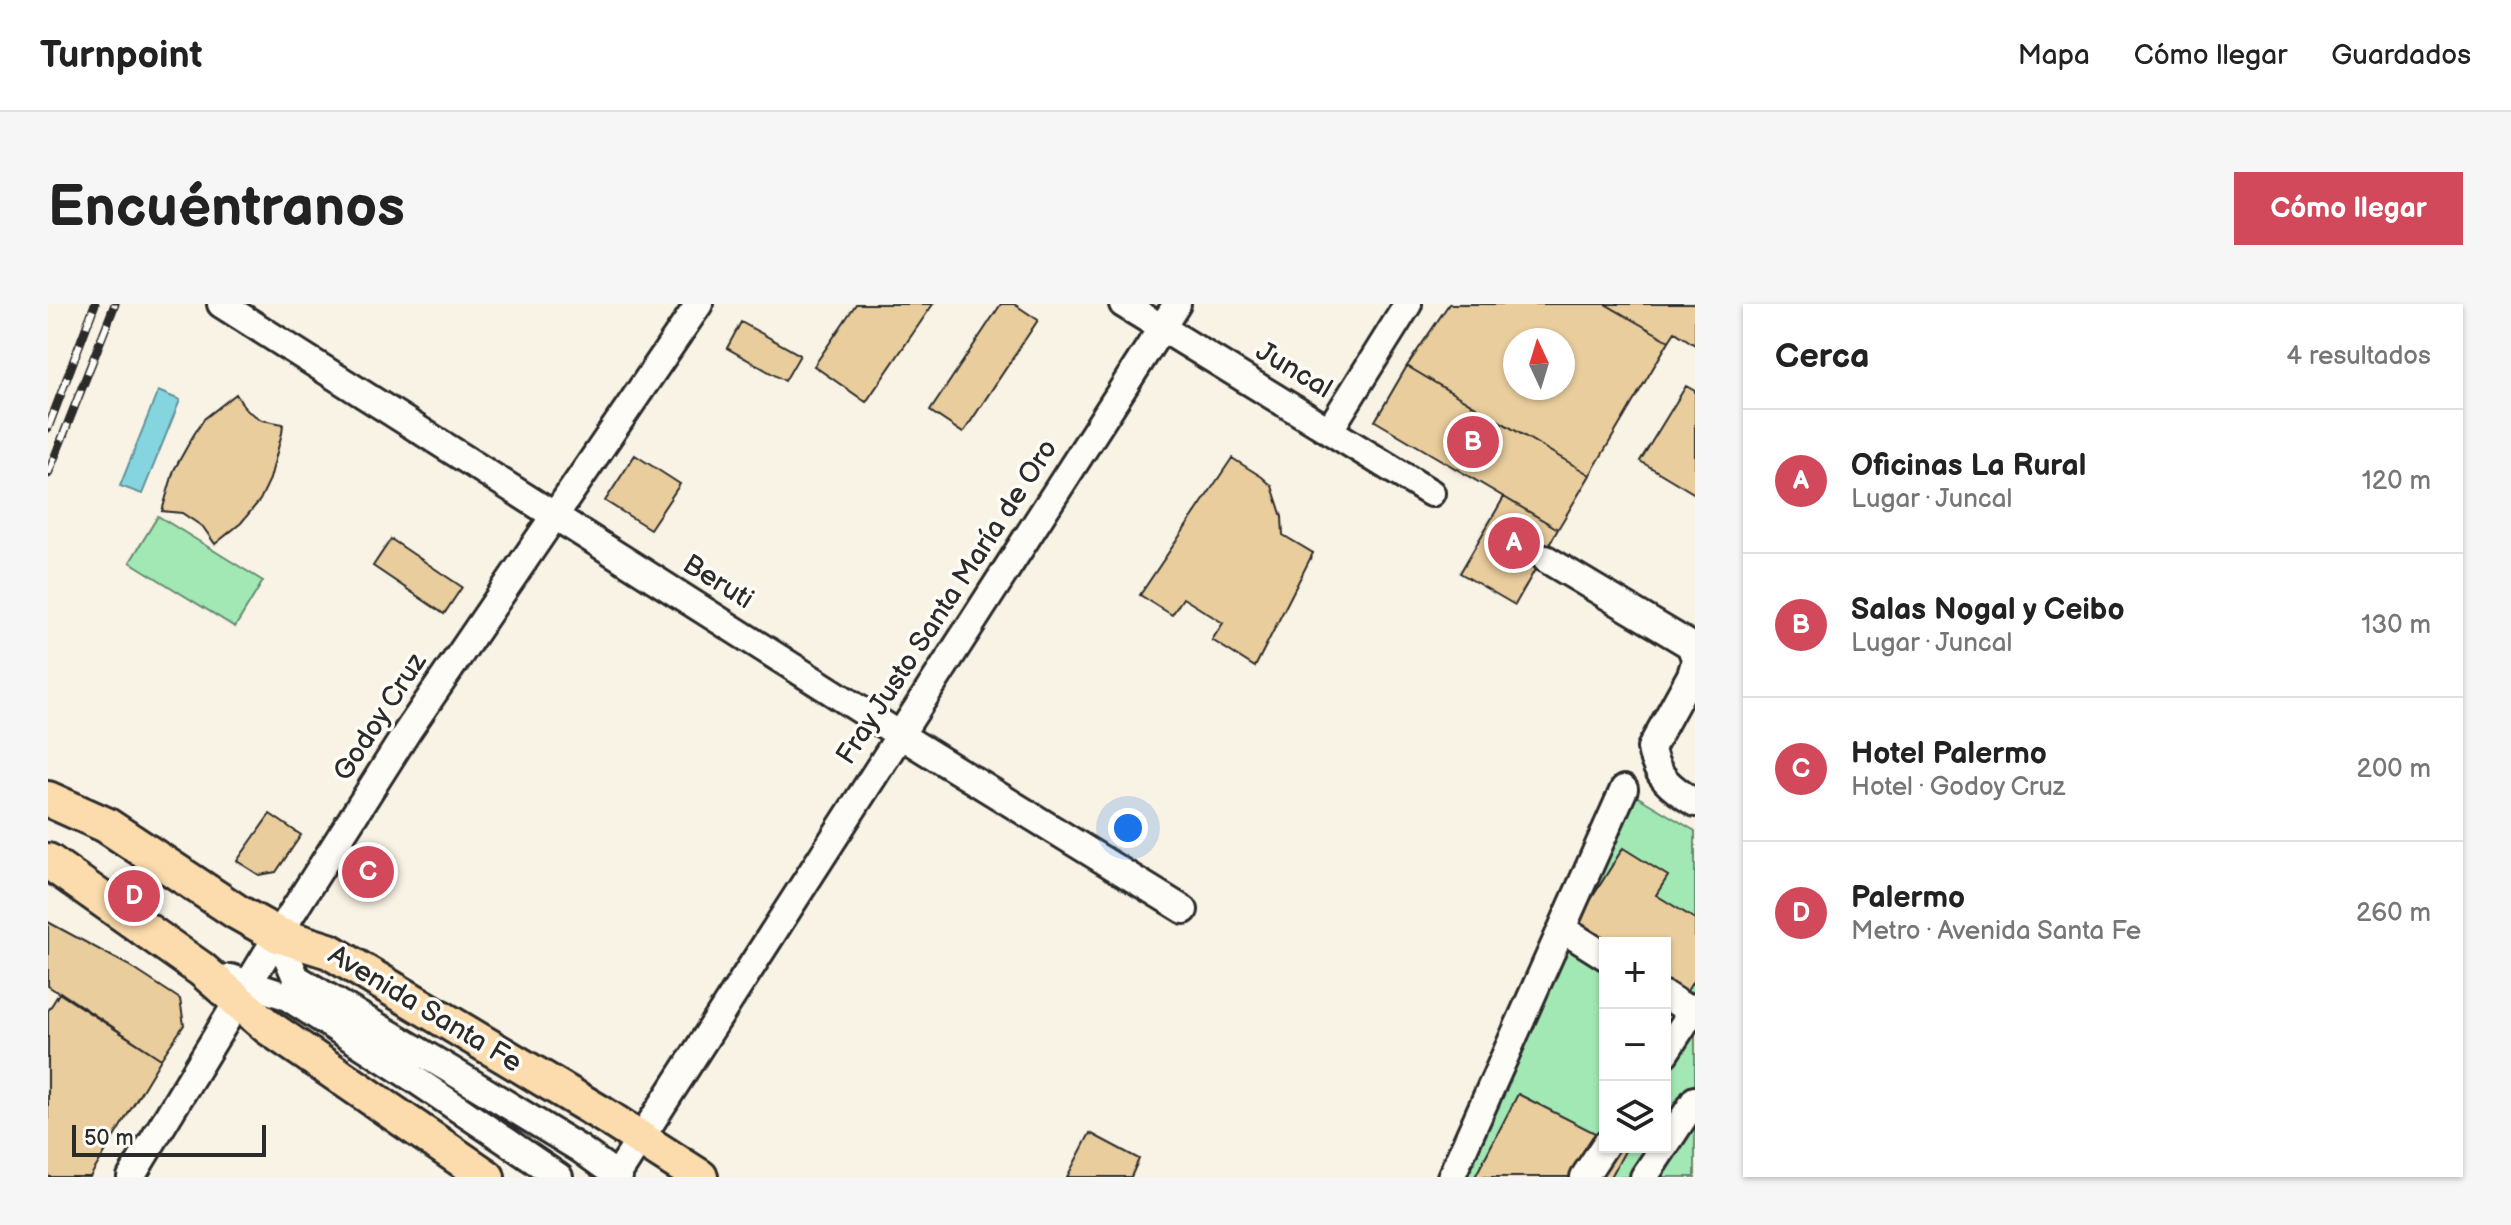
<!DOCTYPE html>
<html lang="es">
<head>
<meta charset="utf-8">
<style>
  body { margin:0; font-family:"Balsamiq Sans",sans-serif; background:#f6f6f6; color:#222 }
  .controls { position:absolute; right:24px; bottom:24px; display:grid; overflow:hidden; border-radius:0px; box-shadow:0 2px 6px #0004 }
  .controls button { width:72px; height:72px; display:grid; place-items:center; padding:0; border:0; border-bottom:2px solid #e0e0e0; background:#fff; color:#222; font:40px sans-serif }
  .compass { position:absolute; left:1455px; top:24px; width:72px; height:72px; border-radius:50%; background:#fff; box-shadow:0 2px 6px #0004; rotate:356deg }
  .scale { position:absolute; left:24px; bottom:20px; width:194px; box-sizing:border-box; padding-left:8px; border:4px solid #2b2b2b; border-top:0; font-size:22px; line-height:28px; white-space:nowrap; color:#2b2b2b; -webkit-text-stroke:6px #fdfcf7; paint-order:stroke }
  .you { position:absolute; left:1080px; top:524px; width:28px; height:28px; margin:-20px; border:6px solid #fff; border-radius:50%; background:#1a73e8; box-shadow:0 0 0 12px #1a73e833 }
  .badge { display:grid; place-items:center; width:52px; height:52px; border-radius:50%; background:#d1495b; color:#fff; font-size:26px; font-weight:700 }
  .pin { position:absolute; translate:-50% -50%; border:4px solid #fff; box-shadow:0 2px 8px #0006 }
  .list { margin:0; padding:0; list-style:none }
  h2 { display:flex; justify-content:space-between; align-items:center; height:104px; margin:0; padding:0 32px; font-size:34px }
  h2 small { font-size:26px; font-weight:400; color:#767676 }
  .list li { display:grid; grid-template-columns:52px 1fr auto; gap:24px; align-items:center; box-sizing:border-box; height:144px; padding:0 32px; border-top:2px solid #e0e0e0 }
  .list b { display:block; font-size:30px; white-space:nowrap }
  .list p { margin:0; font-size:26px; white-space:nowrap; color:#767676 }
  .list em { font-size:26px; font-style:normal; color:#767676 }
  .icon { flex:none; width:44px; height:44px; fill:none; stroke:currentColor; stroke-width:2; stroke-linecap:round; stroke-linejoin:round }
  .map { position:relative; flex:none; width:1647px; height:873px; overflow:hidden; border-radius:0px }
  header { display:flex; align-items:center; gap:48px; box-sizing:border-box; height:112px; padding:0 40px; background:#fff; border-bottom:2px solid #e0e0e0 }
  header strong { font-size:38px }
  nav { display:flex; gap:44px; margin-inline-start:auto; font-size:28px }
  .intro { display:flex; align-items:center; justify-content:space-between; box-sizing:border-box; height:192px; padding:0 48px }
  h1 { margin:0; font-size:56px }
  .button { padding:20px 36px; border-radius:0px; background:#d1495b; color:#fff; font-size:28px; font-weight:700 }
  main { display:flex; gap:48px; padding:0 48px }
  aside { flex:1; background:#fff; border-radius:0px; box-shadow:0 2px 6px #0004 }
  .map>svg:first-child { display:block }
  .green { fill:#a2e8b4; stroke:#668a70; stroke-width:2; fill-rule:evenodd }
  .water { fill:#85d5e0; stroke:#619198; stroke-width:2 }
  .building { fill:#e9cd9d; stroke:#2b2b2b; stroke-width:2; fill-rule:evenodd }
  .lines { fill:none; stroke-linecap:round; stroke-linejoin:round }
  .minor-casing { stroke:#2b2b2b; stroke-width:32 }
  .major-casing { stroke:#2b2b2b; stroke-width:40 }
  .minor { stroke:#fdfcf7; stroke-width:26 }
  .major { stroke:#fcdcac; stroke-width:34 }
  .rail-casing { stroke:#2b2b2b; stroke-width:9 }
  .rail { stroke:#fdfcf7; stroke-width:6; stroke-dasharray:18; stroke-linecap:butt }
  .labels { text-anchor:middle; dominant-baseline:central; stroke-width:7; stroke-linejoin:round; paint-order:stroke }
  .street-label { font-size:28px; fill:#2b2b2b; stroke:#fdfcf7 }
</style>
</head>
<body>
<header>
<strong>Turnpoint</strong>
<nav><a>Mapa</a><a>Cómo llegar</a><a>Guardados</a></nav>
</header>
<div class="intro"><h1>Encuéntranos</h1><a class="button">Cómo llegar</a></div>
<main>
<div class="map">
<svg width="1647" height="873" viewBox="0 0 1647 873">
  <rect width="100%" height="100%" fill="#f9f3e5"/>
  <filter id="ink" filterUnits="userSpaceOnUse"><feTurbulence type="fractalNoise" baseFrequency=".0125" numOctaves="2"/><feDisplacementMap in="SourceGraphic" scale="16" xChannelSelector="R" yChannelSelector="G"/><feConvolveMatrix kernelMatrix="1 2 1 2 8 2 1 2 1" color-interpolation-filters="sRGB"/></filter>
  <g filter="url(#ink)">
    <!-- green -->
    <path class="green" d="M110,212l105,65 -28,46 -105,-65z
      M1585,490l62,37v346h-234zM1557,639h60v204h-60z"/>
    <!-- water -->
    <path class="water" d="M110,87l22,9 -38,94 -22,-8z"/>
    <!-- building -->
    <path class="building" d="M808,0h77l-67,98 -52,-36z
      M953,0h13l24,16 -75,113 -33,-22z
      M1401,0h156l64,37 -79,134 -183,-109zM1467,36h48v48h-48z
      M1557,0h90v41l-20,-13 -6,9z
      M693,18l59,33 -15,26 -58,-33z
      M1359,62l183,109 -32,54 -183,-108z
      M1638,82l9,5v103l-55,-33z
      M188,90l10,16 16,10 21,4 -1,9 -12,46 -10,21 -19,23 -26,21 -12,-17 -21,-14 -20,-2 12,-41 19,-34 11,-17z
      M587,151l45,29 -30,45 -45,-28z
      M1184,154l30,19 10,9 10,31 1,18 30,18 -58,114 -43,-27 11,-17 -40,-25 -11,17 -32,-20z
      M1456,193l54,32 -43,76 -55,-32z
      M343,235l71,48 -18,27 -71,-48z
      M222,510l31,21 -25,37 -17,3 -22,-14z
      M1575,544l45,28 -12,19 39,24v59l-13,21 -17,-11v-45h-60l-33,-13z
      M0,618l80,43 52,34 4,26 -23,34 -113,-73z
      M12,688l101,67 -71,118h-42v-166z
      M1470,790l87,44v9l21,2 -15,28h-136z
      M1042,829l49,26 -8,18h-64z"/>
    <g class="lines">
      <defs>
        <path id="minor" d="M173,0l679,431 284,175
          M1075,0l308,189
          M1282,125l78,-125
          M1498,255l144,86 5,13
          M1647,358l-4,13 -40,73c5,29 20,40 44,55
          M1516,626l41,26
          M230,631l18,43 153,91 131,80 39,28
          M183,674l55,18 127,82 146,99
          M1617,691l30,19
          M1617,749l30,-46
          M1617,842l30,-46
          M83,873l147,-242 129,-203 292,-428
          M568,873l561,-873
          M1403,873l173,-388
          M1536,873l21,-32
          M1596,873l20,-30"/>
        <path id="major" d="M0,495l58,26 131,87 41,23 51,16 273,163 98,63
          M0,557l153,108 67,58 219,150"/>
      </defs>
      <!-- minor casing -->
      <use href="#minor" class="minor-casing"/>
      <!-- major casing -->
      <use href="#major" class="major-casing"/>
      <!-- minor -->
      <use href="#minor" class="minor"/>
      <!-- major -->
      <use href="#major" class="major"/>
      <defs>
        <path id="rail" d="M0,124l47,-124
          M0,170l67,-170"/>
      </defs>
      <!-- rail casing -->
      <use href="#rail" class="rail-casing"/>
      <!-- rail -->
      <use href="#rail" class="rail"/>
    </g>
  </g>
  <g class="labels">
    <!-- street labels -->
    <g class="street-label">
      <text transform="translate(1246 66) rotate(31)">Juncal</text>
      <text transform="translate(670 278) rotate(32)">Beruti</text>
      <text transform="translate(899 298) rotate(-57)">Fray Justo Santa María de Oro</text>
      <text transform="translate(332 413) rotate(-57)">Godoy Cruz</text>
      <text transform="translate(377 705) rotate(31)">Avenida Santa Fe</text>
    </g>
  </g>
</svg>
<div class="controls">
<button>+</button>
<button>−</button>
<button><svg class="icon" aria-label="layers" viewBox="0 0 24 24"><path d="M12 4l9 5-9 5-9-5zM3 14l9 5 9-5"/></svg></button>
</div>
<svg class="compass" viewBox="-18 -18 36 36"><path d="M0-13l5 13h-10z" fill="#e53935"/><path d="M0 13l5-13h-10z" fill="#767676"/></svg>
<div class="scale">50 m</div>
<div class="you"></div>
<div class="pin badge" style="left:1466px;top:239px">A</div>
<div class="pin badge" style="left:1425px;top:138px">B</div>
<div class="pin badge" style="left:320px;top:568px">C</div>
<div class="pin badge" style="left:86px;top:592px">D</div>
</div>
<aside>
<h2>Cerca<small>4 resultados</small></h2>
<ul class="list">
<li><span class="badge">A</span><div><b>Oficinas La Rural</b><p>Lugar · Juncal</p></div><em>120 m</em></li>
<li><span class="badge">B</span><div><b>Salas Nogal y Ceibo</b><p>Lugar · Juncal</p></div><em>130 m</em></li>
<li><span class="badge">C</span><div><b>Hotel Palermo</b><p>Hotel · Godoy Cruz</p></div><em>200 m</em></li>
<li><span class="badge">D</span><div><b>Palermo</b><p>Metro · Avenida Santa Fe</p></div><em>260 m</em></li>
</ul>
</aside>
</main>
</body>
</html>
